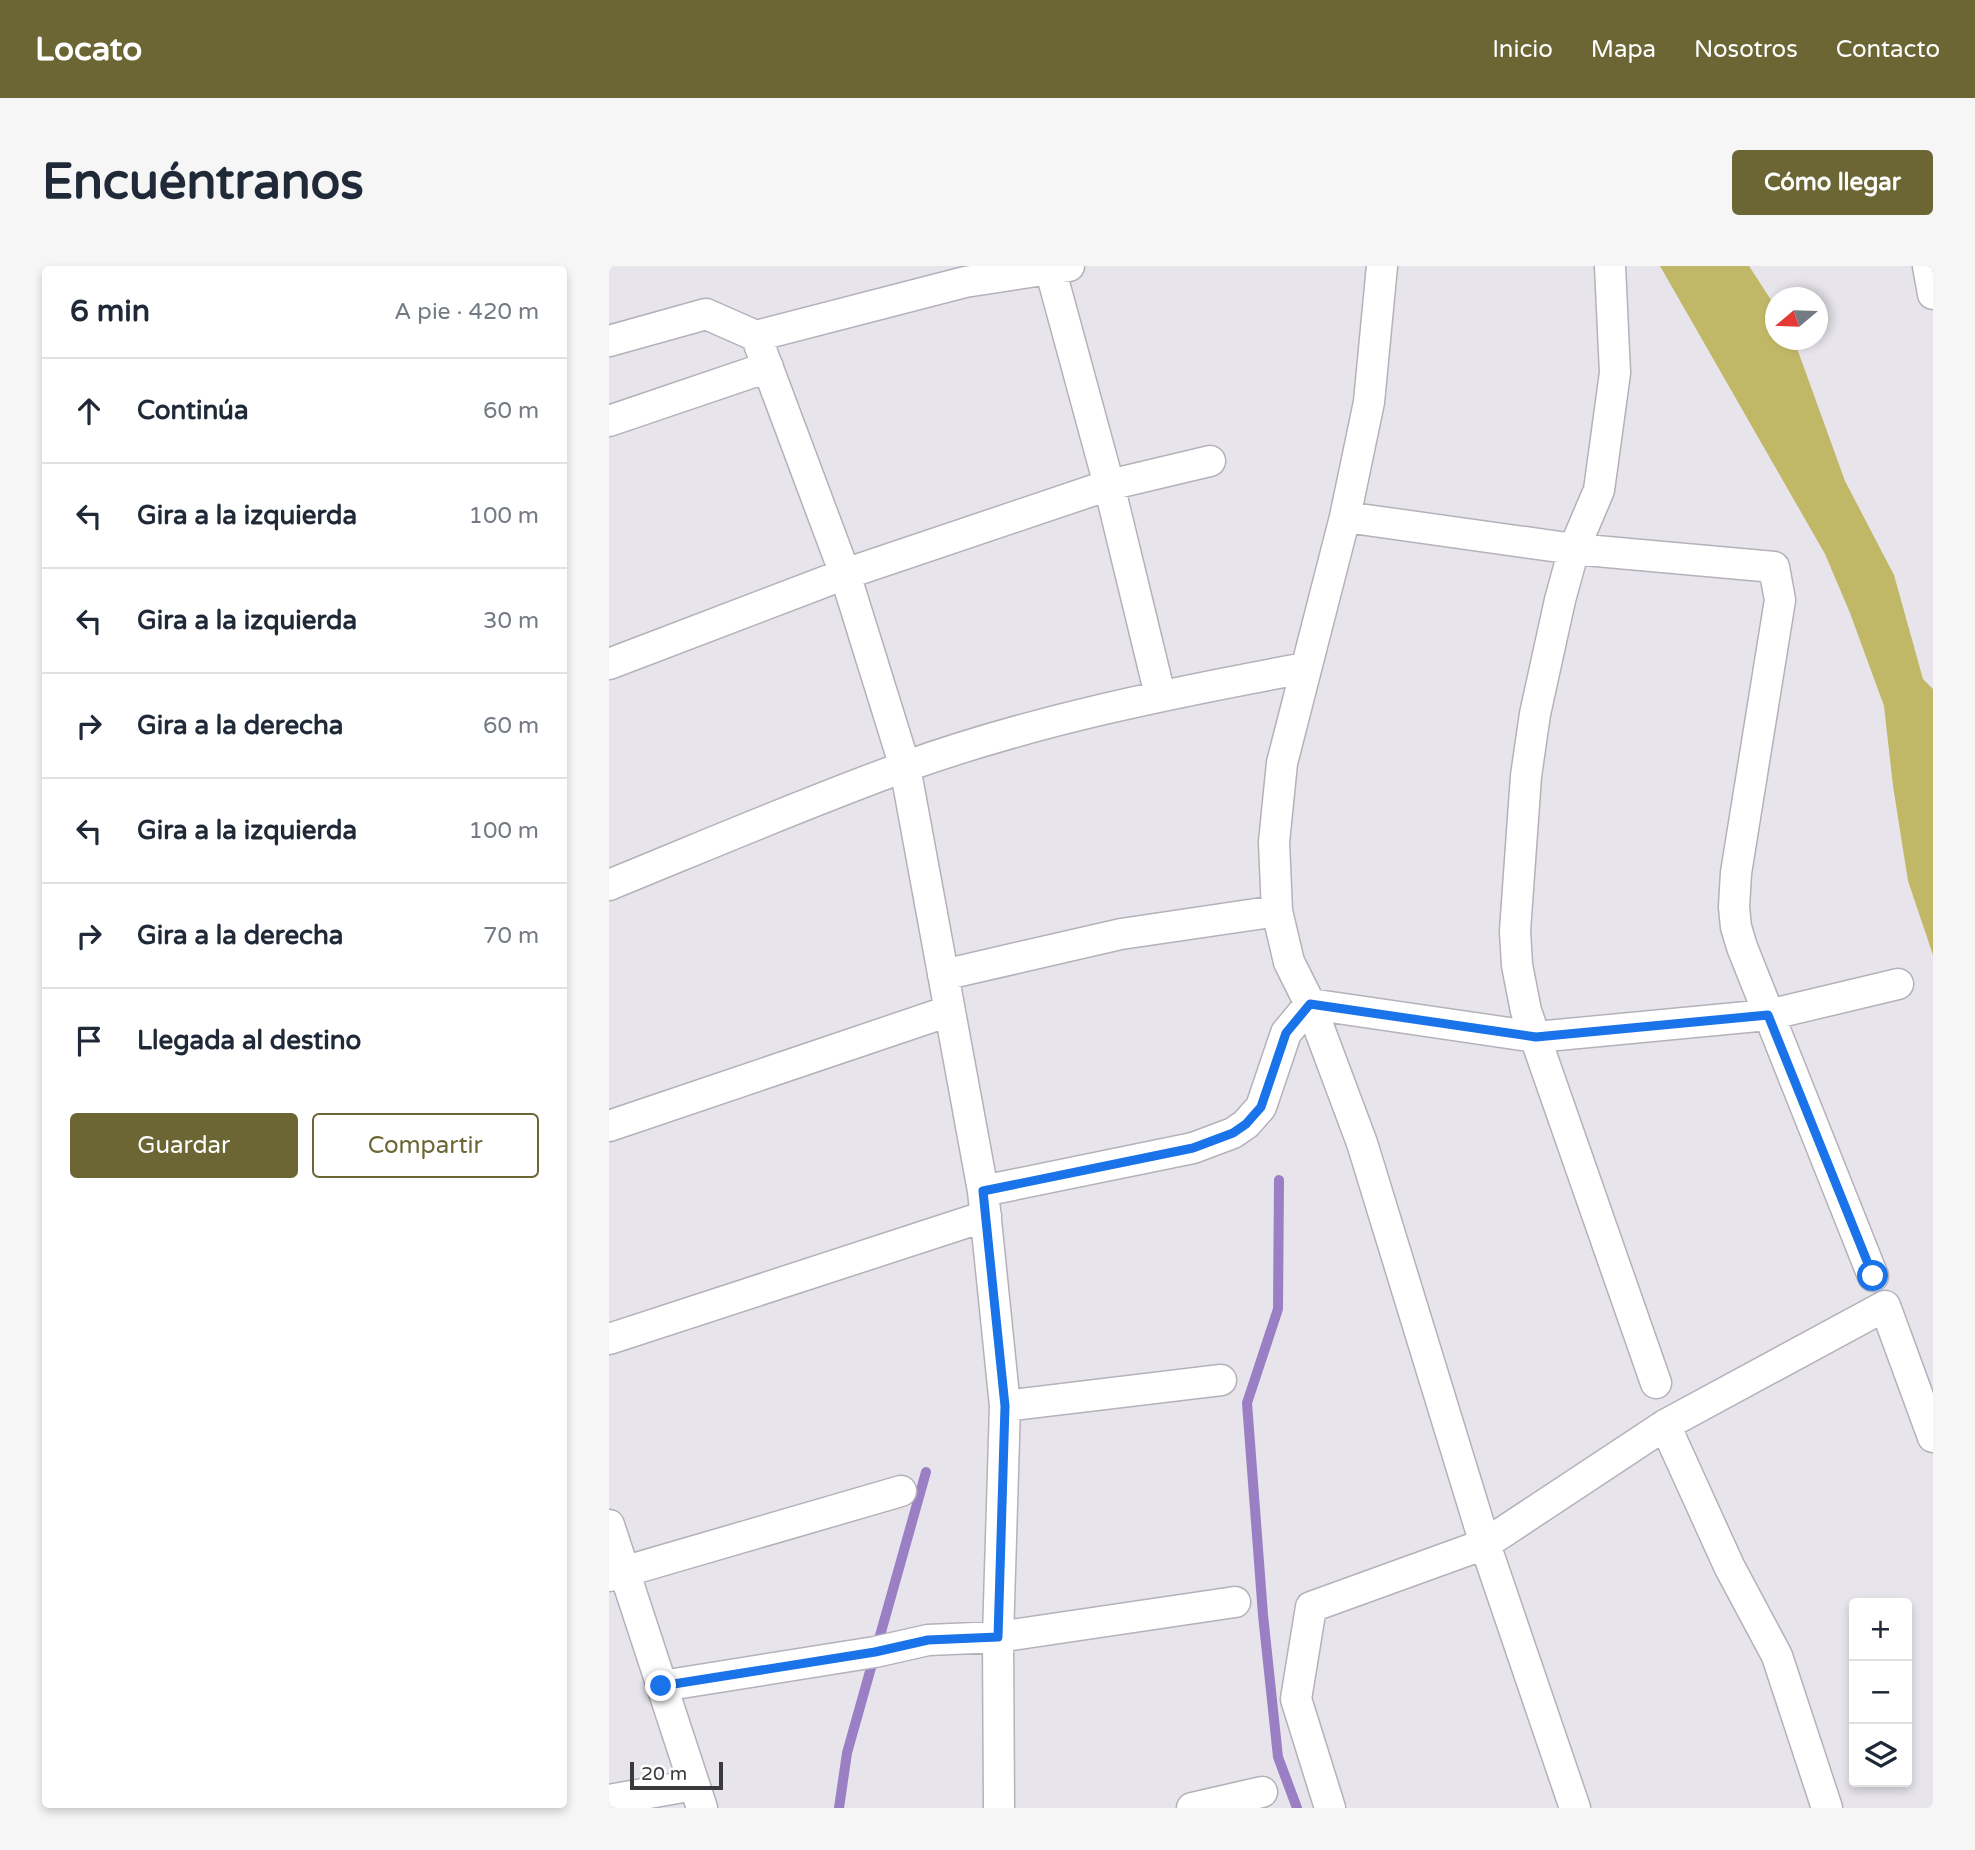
<!DOCTYPE html>
<html lang="es">
<head>
<meta charset="utf-8">
<style>
  body { margin:0; font-family:"Varela Round",sans-serif; background:#f6f6f7; color:#1f2937 }
  .controls { position:absolute; right:21px; bottom:21px; display:grid; overflow:hidden; border-radius:7px; box-shadow:0 4px 10px #0003 }
  .controls button { width:63px; height:63px; display:grid; place-items:center; padding:0; border:0; border-bottom:2px solid #e0e1e3; background:#fff; color:#1f2937; font:35px sans-serif }
  .compass { position:absolute; left:1156px; top:21px; width:63px; height:63px; border-radius:50%; background:#fff; box-shadow:0 4px 10px #0003; rotate:251deg }
  .scale { position:absolute; left:21px; bottom:18px; width:93px; box-sizing:border-box; padding-left:7px; border:4px solid #3a393c; border-top:0; font-size:19px; line-height:24px; white-space:nowrap; color:#3a393c; -webkit-text-stroke:5px #fff; paint-order:stroke }
  .stop { position:absolute; width:21px; height:21px; margin:-16px; border:5px solid #1a73e8; border-radius:50%; background:#fff }
  .stop.end { background:#1a73e8; border-color:#fff; box-shadow:0 2px 7px #0008 }
  .list { margin:0; padding:0; list-style:none }
  h2 { display:flex; justify-content:space-between; align-items:center; height:91px; margin:0; padding:0 28px; font-size:30px }
  h2 small { font-size:23px; font-weight:400; color:#747a83 }
  .list li { display:grid; grid-template-columns:46px 1fr auto; gap:21px; align-items:center; box-sizing:border-box; height:105px; padding:0 28px; border-top:2px solid #e0e1e3 }
  .list b { display:block; font-size:26px; white-space:nowrap }
  .list em { font-size:23px; font-style:normal; color:#747a83 }
  .actions { display:flex; gap:14px; padding:21px 28px }
  .actions a { flex:1; padding:16px 0; border:2px solid #6b6633; border-radius:7px; text-align:center; font-size:24px; color:#6b6633 }
  .actions .main { background:#6b6633; color:#fff }
  .icon { flex:none; width:38px; height:38px; fill:none; stroke:currentColor; stroke-width:2; stroke-linecap:round; stroke-linejoin:round }
  .map { position:relative; flex:none; width:1324px; height:1542px; overflow:hidden; border-radius:7px }
  header { display:flex; align-items:center; gap:42px; box-sizing:border-box; height:98px; padding:0 35px; background:#6b6633; color:#fff }
  header strong { font-size:33px }
  nav { display:flex; gap:38px; margin-inline-start:auto; font-size:24px }
  .intro { display:flex; align-items:center; justify-content:space-between; box-sizing:border-box; height:168px; padding:0 42px }
  h1 { margin:0; font-size:49px }
  .button { padding:18px 32px; border-radius:7px; background:#6b6633; color:#fff; font-size:24px; font-weight:700 }
  main { display:flex; gap:42px; padding:0 42px }
  aside { flex:1; background:#fff; border-radius:7px; box-shadow:0 4px 10px #0003 }
  .map>svg:first-child { display:block }
  .green { fill:#c0b867 }
  .lines { fill:none; stroke-linecap:round; stroke-linejoin:round }
  .stream { stroke:#9b7fc5; stroke-width:10 }
  .street-casing { stroke:#b4b1ba; stroke-width:33 }
  .street { stroke:#fff; stroke-width:30 }
  .route { stroke:#1a73e8; stroke-width:9 }
</style>
</head>
<body>
<header>
<strong>Locato</strong>
<nav><a>Inicio</a><a>Mapa</a><a>Nosotros</a><a>Contacto</a></nav>
</header>
<div class="intro"><h1>Encuéntranos</h1><a class="button">Cómo llegar</a></div>
<main>
<aside>
<h2>6 min<small>A pie · 420 m</small></h2>
<ul class="list">
<li><svg class="icon" aria-label="ahead" viewBox="0 0 24 24"><path d="M12 20V5M6 11l6-6 6 6"/></svg><div><b>Continúa</b></div><em>60 m</em></li>
<li><svg class="icon" aria-label="left" viewBox="0 0 24 24"><path d="M17 20v-9H6M10 6l-5 5 5 5"/></svg><div><b>Gira a la izquierda</b></div><em>100 m</em></li>
<li><svg class="icon" aria-label="left" viewBox="0 0 24 24"><path d="M17 20v-9H6M10 6l-5 5 5 5"/></svg><div><b>Gira a la izquierda</b></div><em>30 m</em></li>
<li><svg class="icon" aria-label="right" viewBox="0 0 24 24"><path d="M7 20v-9h11M14 6l5 5-5 5"/></svg><div><b>Gira a la derecha</b></div><em>60 m</em></li>
<li><svg class="icon" aria-label="left" viewBox="0 0 24 24"><path d="M17 20v-9H6M10 6l-5 5 5 5"/></svg><div><b>Gira a la izquierda</b></div><em>100 m</em></li>
<li><svg class="icon" aria-label="right" viewBox="0 0 24 24"><path d="M7 20v-9h11M14 6l5 5-5 5"/></svg><div><b>Gira a la derecha</b></div><em>70 m</em></li>
<li><svg class="icon" aria-label="arrive" viewBox="0 0 24 24"><path d="M6 21V4h12l-3 4 3 4H6"/></svg><div><b>Llegada al destino</b></div></li>
</ul>
<div class="actions"><a class="main">Guardar</a><a>Compartir</a></div>
</aside>
<div class="map">
<svg width="1324" height="1542" viewBox="0 0 1324 1542">
  <rect width="100%" height="100%" fill="#e7e4ec"/>
  <!-- green -->
  <path class="green" d="M1051,0h89l26,40 1,34h18l51,141 49,94 29,104 10,10v266l-25,-74 -15,-95 -9,-80 -34,-93 -25,-59z"/>
  <g class="lines">
    <!-- stream -->
    <path class="stream" d="M670,914l-1,129 -31,94 16,212 15,142 19,51
      M230,1542l8,-55 79,-281"/>
    <defs>
      <path id="street" d="M773,0l-13,136 -24,115 -63,246 -8,79 3,69 12,51 21,42 52,139 123,401 90,264
        M1001,0l5,107 -16,117 -25,59 -14,51 -25,114 -9,62 -11,155 2,34 9,46 130,372
        M1319,0l5,28
        M441,2l59,217 51,210
        M147,70l89,238 60,193 78,424 22,215 -7,231 1,171
        M0,75l97,-27 50,22 209,-54 104,-16
        M0,155l159,-54
        M736,251l229,32 200,18 6,33 -44,273 -2,34 2,20 6,20 131,329
        M0,398l236,-90 264,-89 101,-24
        M0,619c98,-40 196,-82 295,-118 131,-47 266,-74 401,-99
        M334,709l178,-41 156,-23
        M0,860l340,-115
        M374,925l210,-43 40,-15 13,-9 15,-17 25,-74 24,-29 226,33 232,-22 130,-31
        M0,1073l377,-123
        M396,1140l216,-26
        M1056,1159l64,141 48,90 50,152
        M0,1259l93,283
        M0,1310l292,-85
        M53,1420l213,-34 53,-12 70,-3 237,-35
        M0,1534l85,-15
        M583,1542l70,-16
        M721,1542l-34,-109 15,-92 174,-63 180,-119 220,-119 48,131"/>
    </defs>
    <!-- street casing -->
    <use href="#street" class="street-casing"/>
    <!-- street -->
    <use href="#street" class="street"/>
  </g>
  <g class="lines">
    <!-- route -->
    <path class="route" d="M52,1420l214,-34 53,-12 70,-3 7,-231 -22,-215 210,-43 40,-15 13,-9 15,-17 25,-74 24,-29 226,33 232,-22 105,261"/>
  </g>
</svg>
<div class="controls">
<button>+</button>
<button>−</button>
<button><svg class="icon" aria-label="layers" viewBox="0 0 24 24"><path d="M12 4l9 5-9 5-9-5zM3 14l9 5 9-5"/></svg></button>
</div>
<svg class="compass" viewBox="-18 -18 36 36"><path d="M0-13l5 13h-10z" fill="#e53935"/><path d="M0 13l5-13h-10z" fill="#747a83"/></svg>
<div class="scale">20 m</div>
<div class="stop" style="left:1264px;top:1010px"></div>
<div class="stop end" style="left:52px;top:1420px"></div>
</div>
</main>
</body>
</html>
